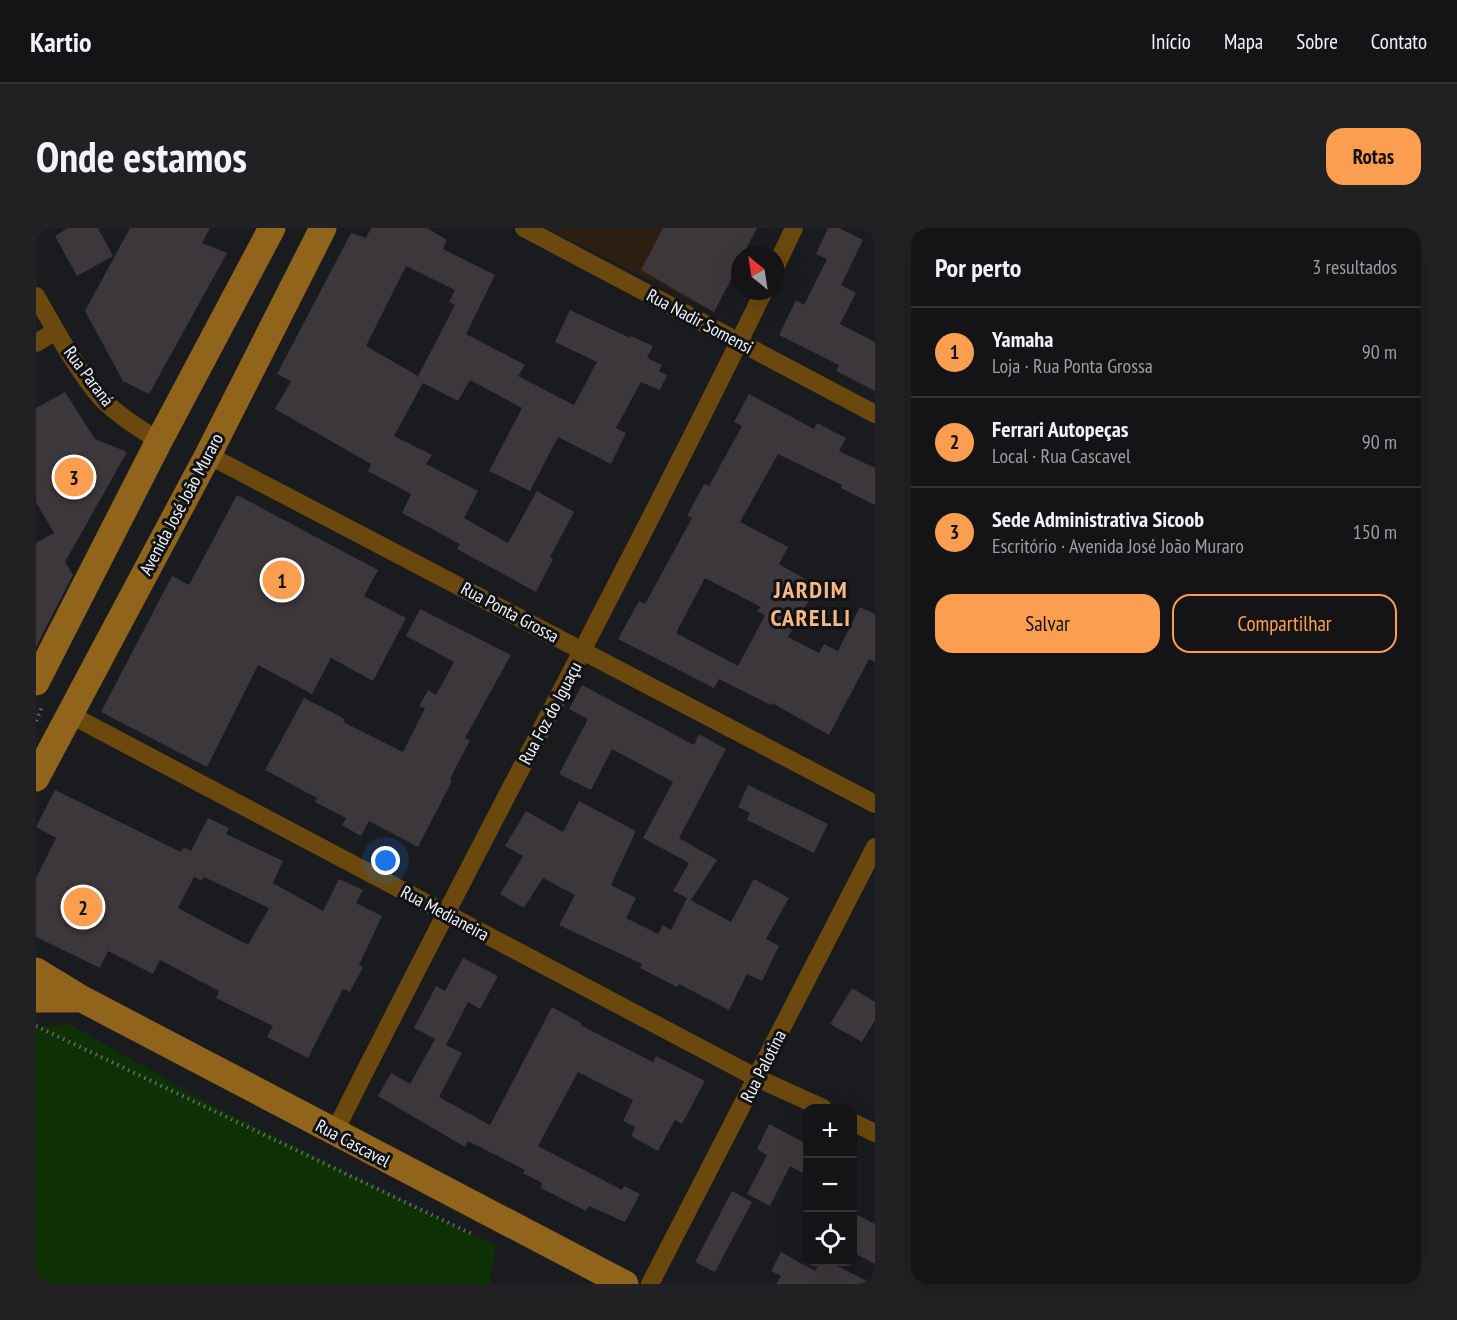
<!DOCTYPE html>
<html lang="pt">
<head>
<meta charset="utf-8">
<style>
  body { margin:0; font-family:"PT Sans Narrow",sans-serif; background:#212124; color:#f1f3f6 }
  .controls { position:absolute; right:18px; bottom:18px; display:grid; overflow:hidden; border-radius:12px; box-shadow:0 6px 24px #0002 }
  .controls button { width:54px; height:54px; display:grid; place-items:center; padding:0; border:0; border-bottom:2px solid #333336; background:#141417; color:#f1f3f6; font:30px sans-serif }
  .compass { position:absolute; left:695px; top:18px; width:54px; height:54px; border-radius:50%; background:#141417; box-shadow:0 6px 24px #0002; rotate:330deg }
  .you { position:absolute; left:350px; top:633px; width:21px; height:21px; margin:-15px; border:4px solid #fff; border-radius:50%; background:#1a73e8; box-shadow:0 0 0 9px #1a73e833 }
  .badge { display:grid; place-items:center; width:39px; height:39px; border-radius:50%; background:#fb9e50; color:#111; font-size:20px; font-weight:700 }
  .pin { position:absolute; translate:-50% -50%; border:3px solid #fff; box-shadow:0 2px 6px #0006 }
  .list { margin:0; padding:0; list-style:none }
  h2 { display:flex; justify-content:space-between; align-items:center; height:78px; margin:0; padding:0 24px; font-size:26px }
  h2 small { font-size:20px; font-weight:400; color:#9d9ea1 }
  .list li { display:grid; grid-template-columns:39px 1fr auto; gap:18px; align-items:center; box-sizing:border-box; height:90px; padding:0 24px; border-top:2px solid #333336 }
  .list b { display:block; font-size:22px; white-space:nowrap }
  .list p { margin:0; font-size:20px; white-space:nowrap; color:#9d9ea1 }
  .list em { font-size:20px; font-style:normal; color:#9d9ea1 }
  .actions { display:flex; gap:12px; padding:18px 24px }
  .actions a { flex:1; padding:14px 0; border:2px solid #fb9e50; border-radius:18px; text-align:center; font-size:21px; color:#fb9e50 }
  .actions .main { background:#fb9e50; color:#111 }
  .icon { flex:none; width:33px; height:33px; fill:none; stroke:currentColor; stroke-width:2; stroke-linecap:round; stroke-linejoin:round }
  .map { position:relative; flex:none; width:839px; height:1056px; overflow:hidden; border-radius:18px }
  header { display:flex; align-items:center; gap:36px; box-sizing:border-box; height:84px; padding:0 30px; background:#141417; border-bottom:2px solid #333336 }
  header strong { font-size:28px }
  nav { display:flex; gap:33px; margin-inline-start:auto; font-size:21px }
  .intro { display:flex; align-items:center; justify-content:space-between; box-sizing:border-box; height:144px; padding:0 36px }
  h1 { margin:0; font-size:42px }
  .button { padding:15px 27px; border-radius:18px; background:#fb9e50; color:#111; font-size:21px; font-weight:700 }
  main { display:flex; gap:36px; padding:0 36px }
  aside { flex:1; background:#141417; border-radius:18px; box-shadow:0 6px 24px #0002 }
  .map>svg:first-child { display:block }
  .industrial { fill:#2c1f12 }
  .green { fill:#0d3105 }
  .building { fill:#3b373a; fill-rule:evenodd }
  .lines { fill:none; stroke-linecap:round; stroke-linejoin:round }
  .path { stroke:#6a6b6e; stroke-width:4; stroke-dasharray:1.5 4.5; stroke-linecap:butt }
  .street { stroke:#6b480d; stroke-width:18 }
  .secondary { stroke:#90641b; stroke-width:27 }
  .labels { text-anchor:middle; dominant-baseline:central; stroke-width:6; stroke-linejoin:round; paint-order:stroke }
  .street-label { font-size:18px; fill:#f3f3f6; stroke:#111215 }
  .district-label { font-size:24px; font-weight:bold; letter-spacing:1.5px; fill:#f8b785; stroke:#111215 }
</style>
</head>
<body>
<header>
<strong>Kartio</strong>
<nav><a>Início</a><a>Mapa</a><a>Sobre</a><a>Contato</a></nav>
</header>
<div class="intro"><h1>Onde estamos</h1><a class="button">Rotas</a></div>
<main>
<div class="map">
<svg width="839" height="1056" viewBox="0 0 839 1056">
  <rect width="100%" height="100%" fill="#1a1b1f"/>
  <!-- industrial -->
  <path class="industrial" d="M510,0h211l-14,27h-3v7l-26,50z"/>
  <!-- green -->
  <path class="green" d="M33,796l141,80 286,142 -6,38h-454v-256z"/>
  <!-- building -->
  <path class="building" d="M32,0h30l15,28 -36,20 -22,-40z
    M94,0h80l-8,15 25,10 -78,141 -26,-13 -38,-70z
    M335,0h56l20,12 -4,9 52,26 -29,59 59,31 -7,11 56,29 23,-43 -42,-20 15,-32 60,28 1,-2 22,10 -6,12 15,7 -3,6 8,4 -7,15 -19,-8 -25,46 10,5 -15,31 -53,-27 -28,54 -41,-20 33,-63 -52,-28 -12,21 -35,-18 -29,53 38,19 -6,9 52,27 -14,27 44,25 29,-52 37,21 -24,45 3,2 -17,33 -79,-43 3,-5 -58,-31 9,-19 -43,-23 3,-7 -96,-55 16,-28 -14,-7 74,-141 15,5zM370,38l49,24 -6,12 6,3 -37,71 -52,-30z
    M627,0h94l-14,27h-3v7l-26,50 -73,-42z
    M792,0h11l24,12 -22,45 15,8 -16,31 35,18v49l-39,-20 3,-6 -60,-30 17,-35 8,5 23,-46 -11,-5z
    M29,164l30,47 32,13 -62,110 8,13 -37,72v-104l18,-10 -18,-31v-94z
    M713,166l65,35 3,-6 29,15 -7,13 36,17v37l-34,-17 1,-3 -64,-31 -38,68 48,25 -9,17 38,22 -29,51 31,16 5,-9 14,7 22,-44 15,7v48l-6,-3 -40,76 -57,-32 -1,2 -52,-26 -5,9 -96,-49 21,-38 6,3 47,-86 -5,-2 17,-32 5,2 33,-60 -8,-4zM669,350l56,29 -4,4 8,4 -27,51 -62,-33z
    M201,267l141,75 -14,26 42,22 -33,63 -42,-23 -19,36 -54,-29 -51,102 -106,-55 71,-136 17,9z
    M384,381l91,46 -46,83 5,2 -20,39 2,2 -34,66 -49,-26 -8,15 -19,-11 4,-7 -31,-16 2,-4 -52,-28 39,-72 41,21 -2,3 60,30 22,-44 -6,-2 9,-16 8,5 18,-33 -48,-26z
    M546,457l112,60 5,-11 27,15 -47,89 38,22 -26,40 -18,-9 16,-28 -46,-25 30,-56 -61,-33 -21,41 -32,-16 29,-55 -19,-10z
    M712,557l80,39 -14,29 -67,-33 3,-7 -12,-6z
    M19,562l126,62 3,-5 7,4 17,-33 21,10 -3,6 57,27 -10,22 50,28 16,-32 24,11 -7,13 26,13 -23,49 4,2 -13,25 -7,-3 -35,69 -41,-21 6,-11 -57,-28 3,-7 -59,-31 -7,14 -45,-23 -8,17 -64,-31v-59l20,-40 -20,-11zM158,649l8,4 2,-4 65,31 -21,37 -70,-37z
    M543,573l57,30 -25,54 25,13 -10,20 32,16 5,-9 8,5 16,-32 44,24 23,-43 35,19 -23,41 13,7 -17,35 -15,-7 -18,36 -50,-26 -2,3 -37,-19 2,-4 -83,-39 16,-30 -32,-17 -19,30 -24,-14 23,-38 -18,-10 21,-35 37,21z
    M427,730l35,18 -18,33 -12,-7 -22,43 16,8 -23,44 51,28 62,-118 29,16 -1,2 73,37 3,-6 49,25 -23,43 -7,-4 -17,31 -27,-15 4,-9 -12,-6 10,-21 -55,-28 -40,74 84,44 2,-4 16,8 -15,28 -36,-16 -3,5 -45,-23 1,-5 -19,-10 2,-3 -57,-29 -3,6 -87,-51 13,-23 19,11 25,-45 -21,-11 22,-42 9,5z
    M816,760l23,14v18l-13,22 -32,-18z
    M733,896l38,20v19l-5,10 -12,-7 -20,40 -23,-12 20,-39 -10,-6z
    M696,963l20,11 -37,70 -20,-10z
    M816,984l23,12v40l-23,-12z
    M745,1024l34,19 5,-9h9l44,22h-97l5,-8 -10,-5z"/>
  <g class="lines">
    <!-- path -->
    <path class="path" d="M0,493l7,-16
      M0,798l438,209"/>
    <!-- street -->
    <path class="street" d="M488,0l351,186
      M740,38l18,-38
      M0,68c19,33 41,75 66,103 17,17 37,29 57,42
      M0,115l20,-12
      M172,227l667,349
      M33,486l688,364 66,30
      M816,894l23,11
      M298,905c141,-282 292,-559 430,-842
      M614,1056l225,-437"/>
    <!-- secondary -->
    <path class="secondary" d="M0,454l123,-241 113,-213
      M0,550l172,-323 115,-227
      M0,743l46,28 543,285
      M0,771h45"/>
  </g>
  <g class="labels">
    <!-- street labels -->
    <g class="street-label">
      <text transform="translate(664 93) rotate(28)">Rua Nadir Somensi</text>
      <text transform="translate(53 148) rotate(53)">Rua Paraná</text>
      <text transform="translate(145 276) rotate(-62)">Avenida José João Muraro</text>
      <text transform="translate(474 384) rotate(28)">Rua Ponta Grossa</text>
      <text transform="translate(514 485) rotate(-62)">Rua Foz do Iguaçu</text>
      <text transform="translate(409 685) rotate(28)">Rua Medianeira</text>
      <text transform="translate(727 838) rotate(-63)">Rua Palotina</text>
      <text transform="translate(317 915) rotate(28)">Rua Cascavel</text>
    </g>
    <!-- district labels -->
    <g class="district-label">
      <text x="775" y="361">JARDIM<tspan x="775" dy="28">CARELLI</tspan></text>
    </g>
  </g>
</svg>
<div class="controls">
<button>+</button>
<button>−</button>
<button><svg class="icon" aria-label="locate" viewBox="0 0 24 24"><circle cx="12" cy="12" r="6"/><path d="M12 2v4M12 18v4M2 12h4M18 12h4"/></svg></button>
</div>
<svg class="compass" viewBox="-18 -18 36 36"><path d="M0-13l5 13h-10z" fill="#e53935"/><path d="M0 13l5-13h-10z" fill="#9d9ea1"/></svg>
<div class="you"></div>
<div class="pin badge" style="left:246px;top:352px">1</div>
<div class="pin badge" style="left:47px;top:679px">2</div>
<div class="pin badge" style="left:38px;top:249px">3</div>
</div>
<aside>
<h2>Por perto<small>3 resultados</small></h2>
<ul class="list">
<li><span class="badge">1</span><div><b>Yamaha</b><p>Loja · Rua Ponta Grossa</p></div><em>90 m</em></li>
<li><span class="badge">2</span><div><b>Ferrari Autopeças</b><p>Local · Rua Cascavel</p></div><em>90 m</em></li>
<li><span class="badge">3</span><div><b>Sede Administrativa Sicoob</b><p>Escritório · Avenida José João Muraro</p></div><em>150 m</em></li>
</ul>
<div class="actions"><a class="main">Salvar</a><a>Compartilhar</a></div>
</aside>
</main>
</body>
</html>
